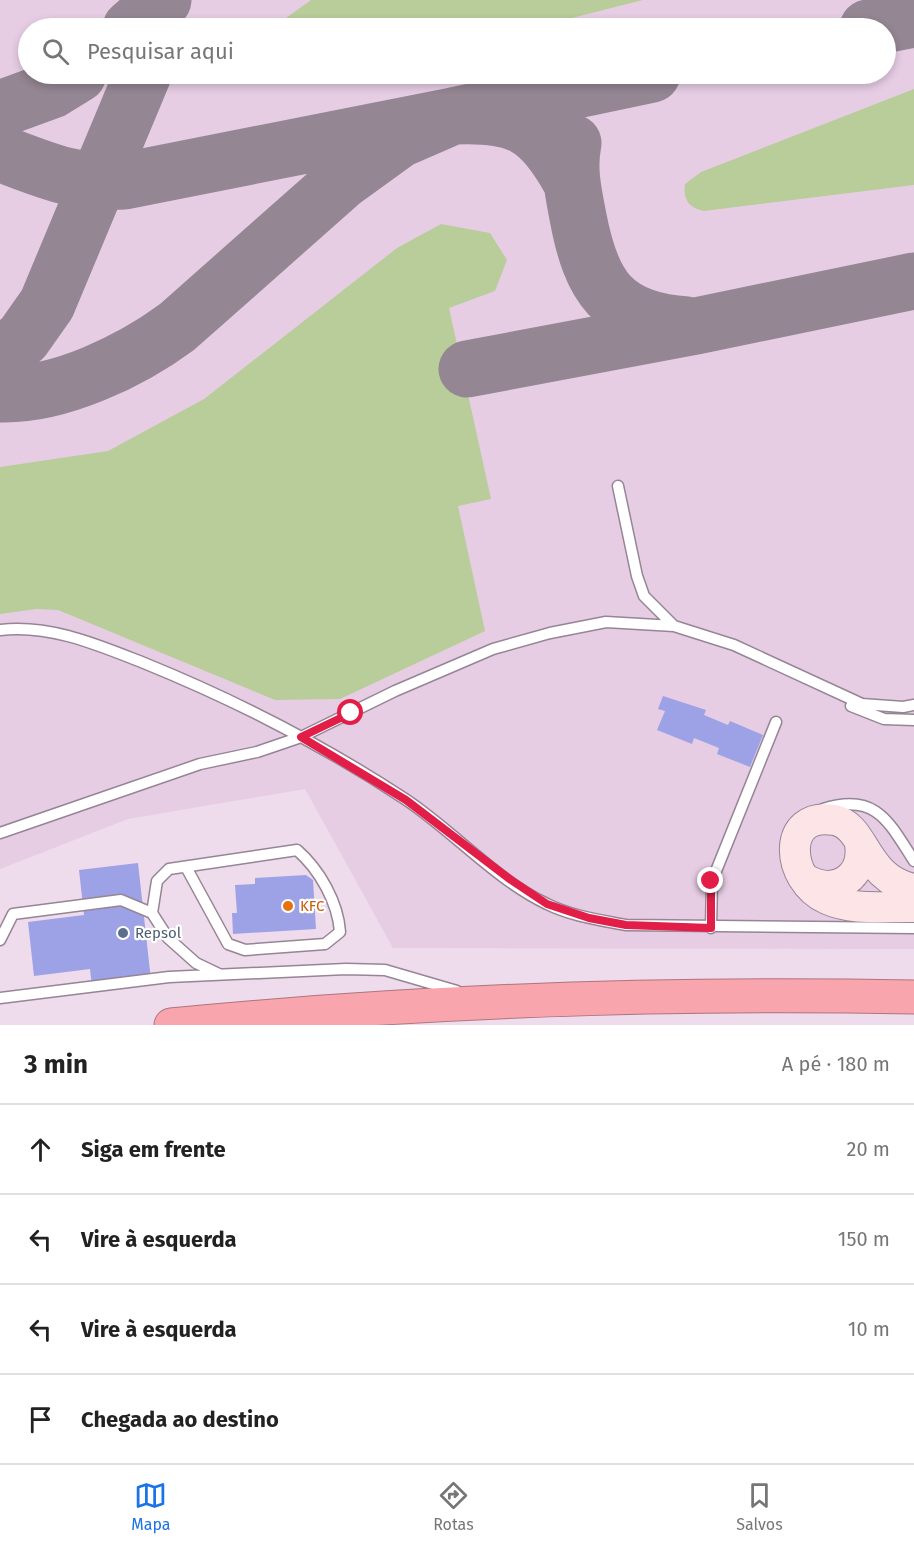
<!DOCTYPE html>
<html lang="pt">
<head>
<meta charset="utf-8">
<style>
  body { margin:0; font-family:"Fira Sans",sans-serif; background:#f6f6f6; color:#222 }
  .stop { position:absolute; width:18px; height:18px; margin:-14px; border:4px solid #e11d48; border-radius:50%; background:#fff }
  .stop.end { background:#e11d48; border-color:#fff; box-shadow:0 2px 6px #0008 }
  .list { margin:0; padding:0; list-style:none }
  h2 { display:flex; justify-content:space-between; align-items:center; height:78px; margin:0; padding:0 24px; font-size:26px }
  h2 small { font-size:20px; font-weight:400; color:#767676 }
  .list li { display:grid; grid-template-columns:39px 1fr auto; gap:18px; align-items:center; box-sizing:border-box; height:90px; padding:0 24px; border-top:2px solid #e0e0e0 }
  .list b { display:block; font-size:22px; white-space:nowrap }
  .list em { font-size:20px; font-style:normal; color:#767676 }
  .icon { flex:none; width:33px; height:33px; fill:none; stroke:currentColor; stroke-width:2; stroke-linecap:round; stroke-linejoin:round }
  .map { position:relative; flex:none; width:914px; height:1025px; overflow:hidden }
  .search { position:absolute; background:#fff; box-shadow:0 3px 9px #0003; left:18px; right:18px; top:18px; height:66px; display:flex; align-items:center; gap:15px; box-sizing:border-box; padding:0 21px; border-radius:33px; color:#767676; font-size:22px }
  .sheet { height:438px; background:#fff }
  nav { display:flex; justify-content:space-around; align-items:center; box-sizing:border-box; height:84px; border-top:2px solid #e0e0e0; background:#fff; font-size:16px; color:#767676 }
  nav a { display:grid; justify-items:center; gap:3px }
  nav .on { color:#1a73e8 }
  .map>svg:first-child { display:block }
  .built { fill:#e6cde4; fill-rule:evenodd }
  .green { fill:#b9cd9a }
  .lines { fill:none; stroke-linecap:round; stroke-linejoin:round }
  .taxiway { stroke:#948692; stroke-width:57 }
  .building { fill:#9da2e6 }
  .lane-casing { stroke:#968595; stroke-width:13 }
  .secondary-casing { stroke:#968595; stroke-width:32 }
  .highway-casing { stroke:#ad757d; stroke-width:35 }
  .lane { stroke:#fff; stroke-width:10 }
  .secondary { stroke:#fde4e7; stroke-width:30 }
  .highway { stroke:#f8a5ae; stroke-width:33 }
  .route { stroke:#e11d48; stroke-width:8 }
  .food-dot { fill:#e8710a; stroke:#fff; stroke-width:2 }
  .service-dot { fill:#5c6f8a; stroke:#fff; stroke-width:2 }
  .labels { text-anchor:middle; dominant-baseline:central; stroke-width:4.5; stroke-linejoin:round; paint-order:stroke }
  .food-label { font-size:15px; fill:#c56008; stroke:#fff; text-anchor:start }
  .service-label { font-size:15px; fill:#4e5e75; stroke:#fff; text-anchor:start }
</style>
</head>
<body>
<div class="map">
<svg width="914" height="1025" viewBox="0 0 914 1025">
  <rect width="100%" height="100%" fill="#eedbec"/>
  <!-- built -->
  <path class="built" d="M0,0h914v949l-521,-1 -88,-159 -177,30 -128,50zM28,28h858v46h-858z"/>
  <!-- green -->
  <path class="green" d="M311,0h332l-79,20 -46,8h-246z
    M914,89v96l-210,26c-16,-3 -21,-12 -19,-27l16,-12z
    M441,224l49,9 17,27 -12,31 -46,17 42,191 -33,7 27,125 -145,68 -65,1 -217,-90 -22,-1 -36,5v-147l108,-16 96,-52 193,-151z"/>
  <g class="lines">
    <!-- taxiway -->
    <path class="taxiway" d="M131,28l32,-28
      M868,28l46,-9
      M0,109l52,-19 26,-16
      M573,143c-5,26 0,48 5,74 13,69 34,103 109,108
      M0,153c47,18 73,30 124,28l329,-65c65,-3 86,9 118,65
      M0,357l23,-19 24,-34 96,-230
      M467,369l229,-43 218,-45
      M0,394c59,2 131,-33 177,-67l165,-146 58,-42 53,-23 199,-42"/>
  </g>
  <!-- building -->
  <path class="building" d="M663,696l43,14 -2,5 24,10 2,-4 33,14 -13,32 -33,-13 2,-6 -25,-10 -2,6 -35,-14 8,-19 -7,-2z
    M138,863l13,117 -59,7 -2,-18 -56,7 -6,-54 56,-7 -5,-45z
    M306,875l7,5 3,49 -83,5 -1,-21h5l-2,-28 20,-1v-6z"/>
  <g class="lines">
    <defs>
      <path id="lane" d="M618,486l19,90 7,20 30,30
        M0,630c50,-6 98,15 144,33 91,37 179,82 261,136 47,31 91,81 142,105 24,12 53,16 79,21l288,3
        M851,706l33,13 30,1
        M823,809c53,-17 66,13 91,52
        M0,833l200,-69 57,-12 44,-15 94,-46 98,-42 57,-16 56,-11 68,4 60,19 128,59 41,3 11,-2
        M152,913l5,-32 12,-12 128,-19c22,19 41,52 43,82l-15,12 -80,6 -17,-6 -42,-77
        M711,928l1,-47 64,-159
        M0,940l13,-26 108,-14 31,13 16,25 28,25 23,11
        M0,998l169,-21 177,-8 39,1 72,21"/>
      <path id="secondary" d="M807,880c29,16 58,-3 53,-36
        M914,889c-51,-10 -48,-64 -80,-69 -53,-9 -49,60 -7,79 26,12 59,7 87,8"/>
      <path id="highway" d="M171,1025c246,-24 495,-33 743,-28"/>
    </defs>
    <!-- lane casing -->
    <use href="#lane" class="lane-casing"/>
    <!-- secondary casing -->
    <use href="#secondary" class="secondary-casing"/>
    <!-- highway casing -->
    <use href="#highway" class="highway-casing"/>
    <!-- lane -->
    <use href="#lane" class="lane"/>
    <!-- secondary -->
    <use href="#secondary" class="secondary"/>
    <!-- highway -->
    <use href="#highway" class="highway"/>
  </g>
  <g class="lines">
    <!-- route -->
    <path class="route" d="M351,713l-50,24 105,63 105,80 36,24 42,14 37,7 85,3v-47"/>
  </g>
  <!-- markers -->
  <circle class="food-dot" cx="288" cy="906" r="6"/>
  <circle class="service-dot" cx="123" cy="933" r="6"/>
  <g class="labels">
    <!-- food labels -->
    <g class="food-label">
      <text x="300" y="906">KFC</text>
    </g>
    <!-- service labels -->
    <g class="service-label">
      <text x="135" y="933">Repsol</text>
    </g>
  </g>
</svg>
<div class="stop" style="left:351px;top:713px"></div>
<div class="stop end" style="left:711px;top:881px"></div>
<div class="search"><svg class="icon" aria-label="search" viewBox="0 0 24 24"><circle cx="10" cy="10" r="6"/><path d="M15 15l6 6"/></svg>Pesquisar aqui</div>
</div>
<section class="sheet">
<h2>3 min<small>A pé · 180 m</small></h2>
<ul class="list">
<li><svg class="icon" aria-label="ahead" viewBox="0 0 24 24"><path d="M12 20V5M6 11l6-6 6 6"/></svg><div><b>Siga em frente</b></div><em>20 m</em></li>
<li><svg class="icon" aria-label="left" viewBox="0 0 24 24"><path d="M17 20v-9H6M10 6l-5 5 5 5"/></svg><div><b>Vire à esquerda</b></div><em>150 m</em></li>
<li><svg class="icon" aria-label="left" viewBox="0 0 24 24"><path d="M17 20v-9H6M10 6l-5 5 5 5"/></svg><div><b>Vire à esquerda</b></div><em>10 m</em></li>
<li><svg class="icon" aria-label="arrive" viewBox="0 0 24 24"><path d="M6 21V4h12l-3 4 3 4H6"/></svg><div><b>Chegada ao destino</b></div></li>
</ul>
</section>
<nav>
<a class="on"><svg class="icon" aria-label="map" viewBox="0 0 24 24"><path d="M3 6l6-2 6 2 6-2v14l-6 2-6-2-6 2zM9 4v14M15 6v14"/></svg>Mapa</a>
<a><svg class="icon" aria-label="directions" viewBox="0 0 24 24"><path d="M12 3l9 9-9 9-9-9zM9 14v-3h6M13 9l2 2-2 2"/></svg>Rotas</a>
<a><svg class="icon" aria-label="saved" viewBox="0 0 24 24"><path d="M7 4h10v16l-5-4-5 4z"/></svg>Salvos</a>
</nav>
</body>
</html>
